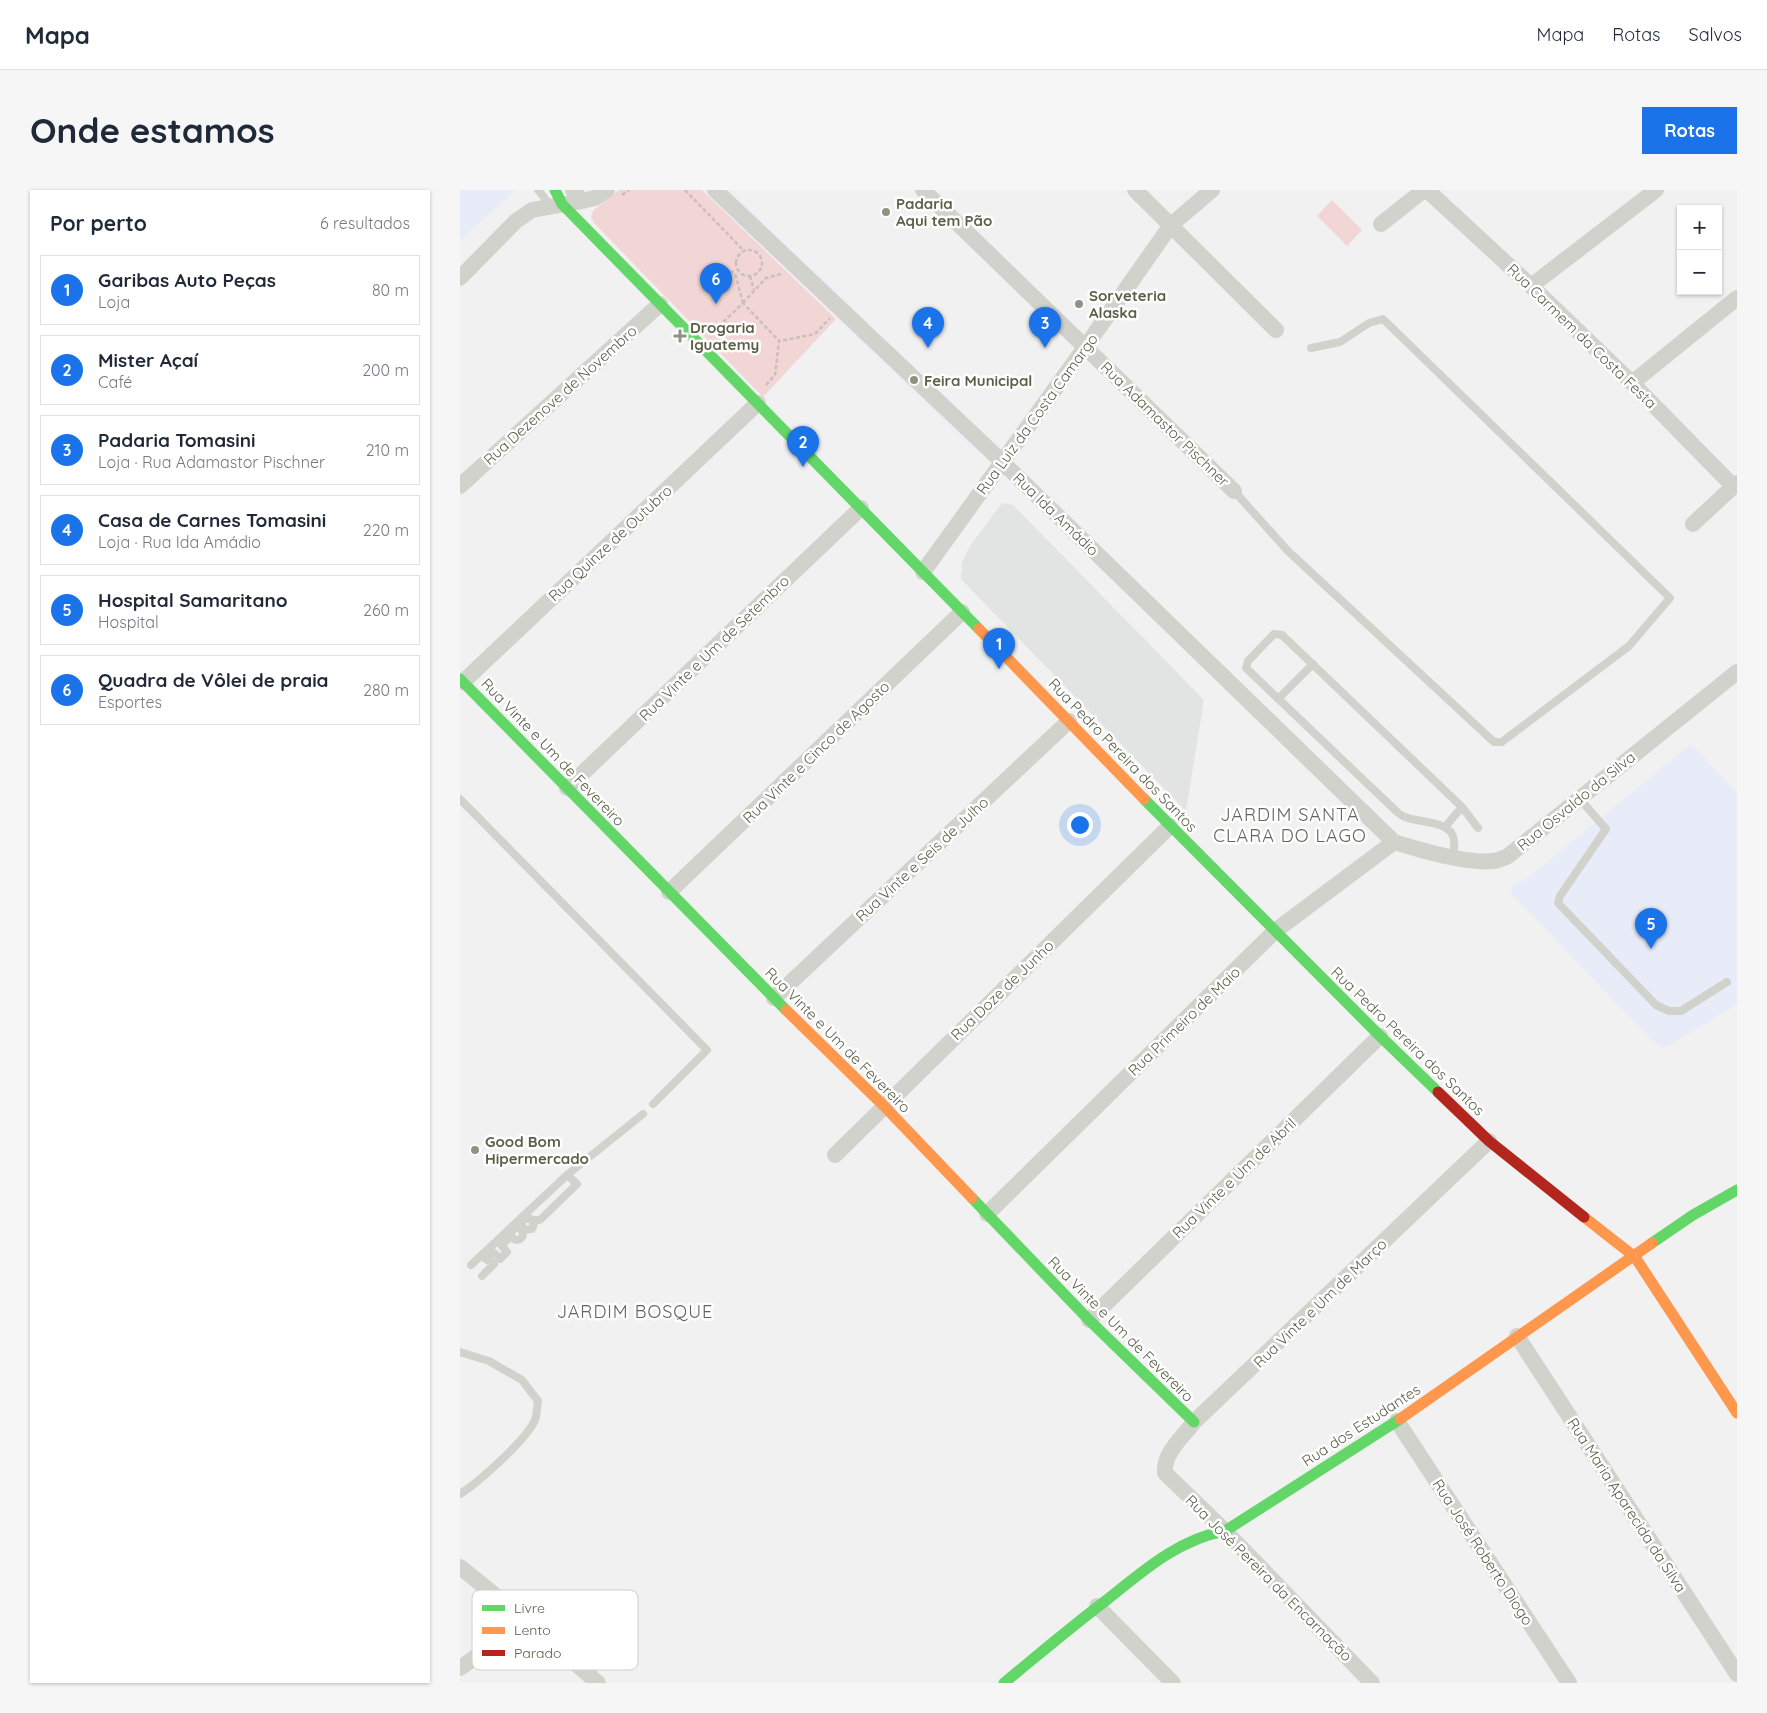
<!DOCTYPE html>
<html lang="pt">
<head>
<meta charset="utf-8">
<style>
  body { margin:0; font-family:Quicksand,sans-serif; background:#f6f6f7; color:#1f2937 }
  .controls { position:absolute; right:15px; top:15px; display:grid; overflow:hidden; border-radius:0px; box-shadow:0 1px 4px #0004 }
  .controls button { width:45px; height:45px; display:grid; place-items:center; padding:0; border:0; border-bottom:1px solid #e0e1e3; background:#fff; color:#1f2937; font:25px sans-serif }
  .you { position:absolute; left:619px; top:634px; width:18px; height:18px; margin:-12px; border:4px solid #fff; border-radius:50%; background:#1a73e8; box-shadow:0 0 0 8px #1a73e833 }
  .badge { display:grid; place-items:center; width:32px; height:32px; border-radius:50%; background:#1a73e8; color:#fff; font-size:16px; font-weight:700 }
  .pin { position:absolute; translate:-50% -41px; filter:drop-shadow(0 1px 2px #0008) }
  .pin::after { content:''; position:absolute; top:26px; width:18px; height:15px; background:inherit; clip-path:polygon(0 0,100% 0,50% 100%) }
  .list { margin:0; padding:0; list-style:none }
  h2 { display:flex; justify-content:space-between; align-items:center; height:65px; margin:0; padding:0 20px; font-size:21px }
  h2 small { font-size:16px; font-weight:400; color:#747a83 }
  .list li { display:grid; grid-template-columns:32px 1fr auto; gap:15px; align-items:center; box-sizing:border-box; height:70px; margin:0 10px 10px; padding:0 10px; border:1px solid #e0e1e3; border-radius:0px }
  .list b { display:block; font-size:19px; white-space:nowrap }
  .list p { margin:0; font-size:16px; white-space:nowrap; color:#747a83 }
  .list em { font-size:16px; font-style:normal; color:#747a83 }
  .map { position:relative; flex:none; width:1277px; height:1493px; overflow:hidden; border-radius:0px }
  header { display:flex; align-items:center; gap:30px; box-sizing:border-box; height:70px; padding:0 25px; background:#fff; border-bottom:1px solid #e0e1e3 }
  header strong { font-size:24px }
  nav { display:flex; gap:28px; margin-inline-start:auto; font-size:18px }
  .intro { display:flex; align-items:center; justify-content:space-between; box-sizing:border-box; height:120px; padding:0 30px }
  h1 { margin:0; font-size:35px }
  .button { padding:12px 22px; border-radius:0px; background:#1a73e8; color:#fff; font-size:18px; font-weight:700 }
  main { display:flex; gap:30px; padding:0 30px }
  aside { flex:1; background:#fff; border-radius:0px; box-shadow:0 1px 4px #0004 }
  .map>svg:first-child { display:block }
  .commercial { fill:#f0edf8 }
  .education { fill:#e2e3e3 }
  .medical { fill:#e8ecf8 }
  .green { fill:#f2d5d5 }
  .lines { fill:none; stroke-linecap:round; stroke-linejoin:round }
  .path { stroke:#c8c0bb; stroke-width:2.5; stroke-dasharray:4 2.5; stroke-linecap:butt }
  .lane { stroke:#d2d2cd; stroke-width:8 }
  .street { stroke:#d2d2cd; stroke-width:16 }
  .fast { stroke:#63d668; stroke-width:11 }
  .slow { stroke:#ff974d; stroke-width:11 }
  .jam { stroke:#b3261e; stroke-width:11 }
  .poi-dot { fill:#909283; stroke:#fff; stroke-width:2 }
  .labels { text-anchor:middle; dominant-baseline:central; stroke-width:5; stroke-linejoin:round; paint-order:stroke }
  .poi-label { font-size:15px; font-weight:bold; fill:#5c5f47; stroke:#fff; text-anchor:start }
  .street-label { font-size:15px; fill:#5c5f47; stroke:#fff }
  .quarter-label { font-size:18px; letter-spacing:1px; fill:#64665c; stroke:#fff }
  .key { fill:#fff; stroke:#cecfc8; stroke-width:1 }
  .key-label { font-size:14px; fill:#5c5f47 }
</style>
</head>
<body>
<header>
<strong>Mapa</strong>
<nav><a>Mapa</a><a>Rotas</a><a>Salvos</a></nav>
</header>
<div class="intro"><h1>Onde estamos</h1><a class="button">Rotas</a></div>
<main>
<aside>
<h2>Por perto<small>6 resultados</small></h2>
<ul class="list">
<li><span class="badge">1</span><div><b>Garibas Auto Peças</b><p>Loja</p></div><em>80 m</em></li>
<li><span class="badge">2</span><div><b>Mister Açaí</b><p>Café</p></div><em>200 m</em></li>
<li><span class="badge">3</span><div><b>Padaria Tomasini</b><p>Loja · Rua Adamastor Pischner</p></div><em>210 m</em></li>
<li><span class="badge">4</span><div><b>Casa de Carnes Tomasini</b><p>Loja · Rua Ida Amádio</p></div><em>220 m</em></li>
<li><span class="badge">5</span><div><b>Hospital Samaritano</b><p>Hospital</p></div><em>260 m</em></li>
<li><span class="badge">6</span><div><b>Quadra de Vôlei de praia</b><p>Esportes</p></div><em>280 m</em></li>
</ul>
</aside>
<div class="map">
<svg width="1277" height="1493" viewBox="0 0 1277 1493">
  <rect width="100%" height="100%" fill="#f1f1f2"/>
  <!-- commercial -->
  <path class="commercial" d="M242,0h28l262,251 -13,14z"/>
  <!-- education -->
  <path class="education" d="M542,313l11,2 191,195 -18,111 -225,-232 1,-17 8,-16z"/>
  <!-- medical -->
  <path class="medical" d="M0,0h55l-55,51z
    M1231,554l46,49v211l-67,41 -8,2 -9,-6 -143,-149 4,-7 11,-5z"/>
  <!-- green -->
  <path class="green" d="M159,0h83l134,129 -73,78 -169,-174 -3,-6 2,-6z
    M872,10l30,30 -15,16 -30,-30z"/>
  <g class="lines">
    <!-- path -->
    <path class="path" d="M225,0l59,61
      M162,5l7,-5
      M276 73a13 13 0 1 1 26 0a13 13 0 1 1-26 0Z
      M264,79l11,4 8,30
      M290,86l4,14
      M283,113l23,-25 15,-4
      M254,141l29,-28 36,38
      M306,195l9,-10 4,-34 36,-7 15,-16"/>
    <!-- lane -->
    <path class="lane" d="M78,0l13,16
      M774,301l54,60 206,191h8l5,-4 122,-92 41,-48 -287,-279 -14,4 -29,19 -29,6
      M818,509l35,-35
      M1119,608l27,31 -46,67 -2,7 98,102 13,6h12l46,-29
      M0,609l247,251 -54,54
      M985,637l17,-20
      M993,667c0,-5 2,-11 1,-16 -1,-20 -32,-18 -46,-23 -5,-1 -9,-4 -13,-8l-149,-142 2,-7 26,-27 8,1 180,172 16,21
      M107,985l76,-61
      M66,1028l5,1 3,5 -2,5 -10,1v-8z
      M51 1044a6 6 0 1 1 12 0a6 6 0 1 1-12 0Z
      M11,1075l96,-90 10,9 -37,36h-8
      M22,1086l12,-12 -8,-5 7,-7 7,7 7,-7 -6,-7 11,-9
      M0,1162l29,9 33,19 16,21c-1,5 -1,14 -3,19 -9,20 -56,62 -75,74"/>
    <!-- street -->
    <path class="street" d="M113,0l9,11 13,-3 12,-8
      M255,0l280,265 399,387c27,8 72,22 99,19 5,0 10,-3 15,-5l229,-184
      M463,0l311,301
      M675,0l141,140
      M967,0l104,96 101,97 101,103
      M921,34l43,-34
      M0,88l56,-57 16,-11 50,-9
      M1071,96l125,-96
      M1172,193l105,-85
      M0,296l200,-182
      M1233,334l44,-41
      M463,382l163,-226 85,-121 41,-35
      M3,492l295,-279
      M107,598l294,-280
      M209,702l293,-280
      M314,808l295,-277
      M375,965l335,-329
      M527,1024l288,-283 119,-89
      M629,1130l291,-284
      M1057,1146l220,338
      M937,1231l172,262
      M0,1377l67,54 71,62
      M637,1416l76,77
      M0,1478l67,-47
      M912,1493l-147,-152 -60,-58c-2,-20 18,-36 29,-51l295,-281"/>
    <!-- fast -->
    <path class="fast" d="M95,0l7,14 417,425
      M0,489l326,331
      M684,609l236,237 58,56
      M512,1008l117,122 105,102
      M1192,1053l41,-28 44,-25
      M544,1493c34,-28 68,-57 104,-84 35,-28 71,-60 117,-68l175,-112"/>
    <!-- slow -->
    <path class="slow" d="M519,439l165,170
      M326,820l98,96 88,92
      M1124,1027l51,40 102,156
      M940,1229l252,-176"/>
    <!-- jam -->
    <path class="jam" d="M978,902l51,49 95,76"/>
  </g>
  <!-- markers -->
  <g class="poi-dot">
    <circle cx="426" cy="22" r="5"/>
    <circle cx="619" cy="114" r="5"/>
    <path d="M217.5 138.5h5v5h5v5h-5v5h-5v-5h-5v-5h5z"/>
    <circle cx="454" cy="190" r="5"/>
    <circle cx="15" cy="960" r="5"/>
  </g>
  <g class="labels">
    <!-- poi labels -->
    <g class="poi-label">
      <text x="436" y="13">Padaria<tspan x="436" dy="17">Aqui tem Pão</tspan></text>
      <text x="629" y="105">Sorveteria<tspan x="629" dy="17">Alaska</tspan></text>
      <text x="230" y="137">Drogaria<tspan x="230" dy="17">Iguatemy</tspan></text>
      <text x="464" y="190">Feira Municipal</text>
      <text x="25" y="951">Good Bom<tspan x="25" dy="17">Hipermercado</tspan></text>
    </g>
    <!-- street labels -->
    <g class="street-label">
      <text transform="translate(1122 146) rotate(44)">Rua Carmem da Costa Festa</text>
      <text transform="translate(100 205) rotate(-42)">Rua Dezenove de Novembro</text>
      <text transform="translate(577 224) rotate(-54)">Rua Luiz da Costa Camargo</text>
      <text transform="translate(705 234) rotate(44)">Rua Adamastor Pischner</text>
      <text transform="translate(596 324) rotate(44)">Rua Ida Amádio</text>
      <text transform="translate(150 353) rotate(-43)">Rua Quinze de Outubro</text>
      <text transform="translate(254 458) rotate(-44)">Rua Vinte e Um de Setembro</text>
      <text transform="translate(93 562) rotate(46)">Rua Vinte e Um de Fevereiro</text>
      <text transform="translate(356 562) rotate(-44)">Rua Vinte e Cinco de Agosto</text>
      <text transform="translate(663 565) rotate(46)">Rua Pedro Pereira dos Santos</text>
      <text transform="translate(1116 611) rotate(-39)">Rua Osvaldo da Silva</text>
      <text transform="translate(462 669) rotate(-43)">Rua Vinte e Seis de Julho</text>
      <text transform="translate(542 800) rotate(-44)">Rua Doze de Junho</text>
      <text transform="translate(724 831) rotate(-44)">Rua Primeiro de Maio</text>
      <text transform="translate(378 850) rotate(45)">Rua Vinte e Um de Fevereiro</text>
      <text transform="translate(948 851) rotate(44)">Rua Pedro Pereira dos Santos</text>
      <text transform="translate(774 988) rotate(-44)">Rua Vinte e Um de Abril</text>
      <text transform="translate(860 1113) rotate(-44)">Rua Vinte e Um de Março</text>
      <text transform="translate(661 1139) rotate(45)">Rua Vinte e Um de Fevereiro</text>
      <text transform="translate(901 1235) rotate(-33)">Rua dos Estudantes</text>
      <text transform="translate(1167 1315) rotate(57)">Rua Maria Aparecida da Silva</text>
      <text transform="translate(1023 1362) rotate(57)">Rua José Roberto Diogo</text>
      <text transform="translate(809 1388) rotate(45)">Rua José Pereira da Encarnação</text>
    </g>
    <!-- quarter labels -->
    <g class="quarter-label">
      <text x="830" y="624">JARDIM SANTA<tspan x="830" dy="21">CLARA DO LAGO</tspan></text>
      <text x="175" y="1121">JARDIM BOSQUE</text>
    </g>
  </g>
  <!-- legend -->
  <rect x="12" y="1400" width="166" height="80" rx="8" class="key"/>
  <rect x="22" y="1415" width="23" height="6" fill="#63d668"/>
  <rect x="22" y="1437" width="23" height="7" fill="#ff974d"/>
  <rect x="22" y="1460" width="23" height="6" fill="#b3261e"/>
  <g class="key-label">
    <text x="54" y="1423">Livre</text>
    <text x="54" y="1445">Lento</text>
    <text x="54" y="1468">Parado</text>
  </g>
</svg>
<div class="controls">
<button>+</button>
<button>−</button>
</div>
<div class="you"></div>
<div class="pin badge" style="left:539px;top:479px">1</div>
<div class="pin badge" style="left:343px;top:277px">2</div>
<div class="pin badge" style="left:585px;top:158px">3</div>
<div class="pin badge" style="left:468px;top:158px">4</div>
<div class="pin badge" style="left:1191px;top:759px">5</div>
<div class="pin badge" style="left:256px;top:114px">6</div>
</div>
</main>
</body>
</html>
